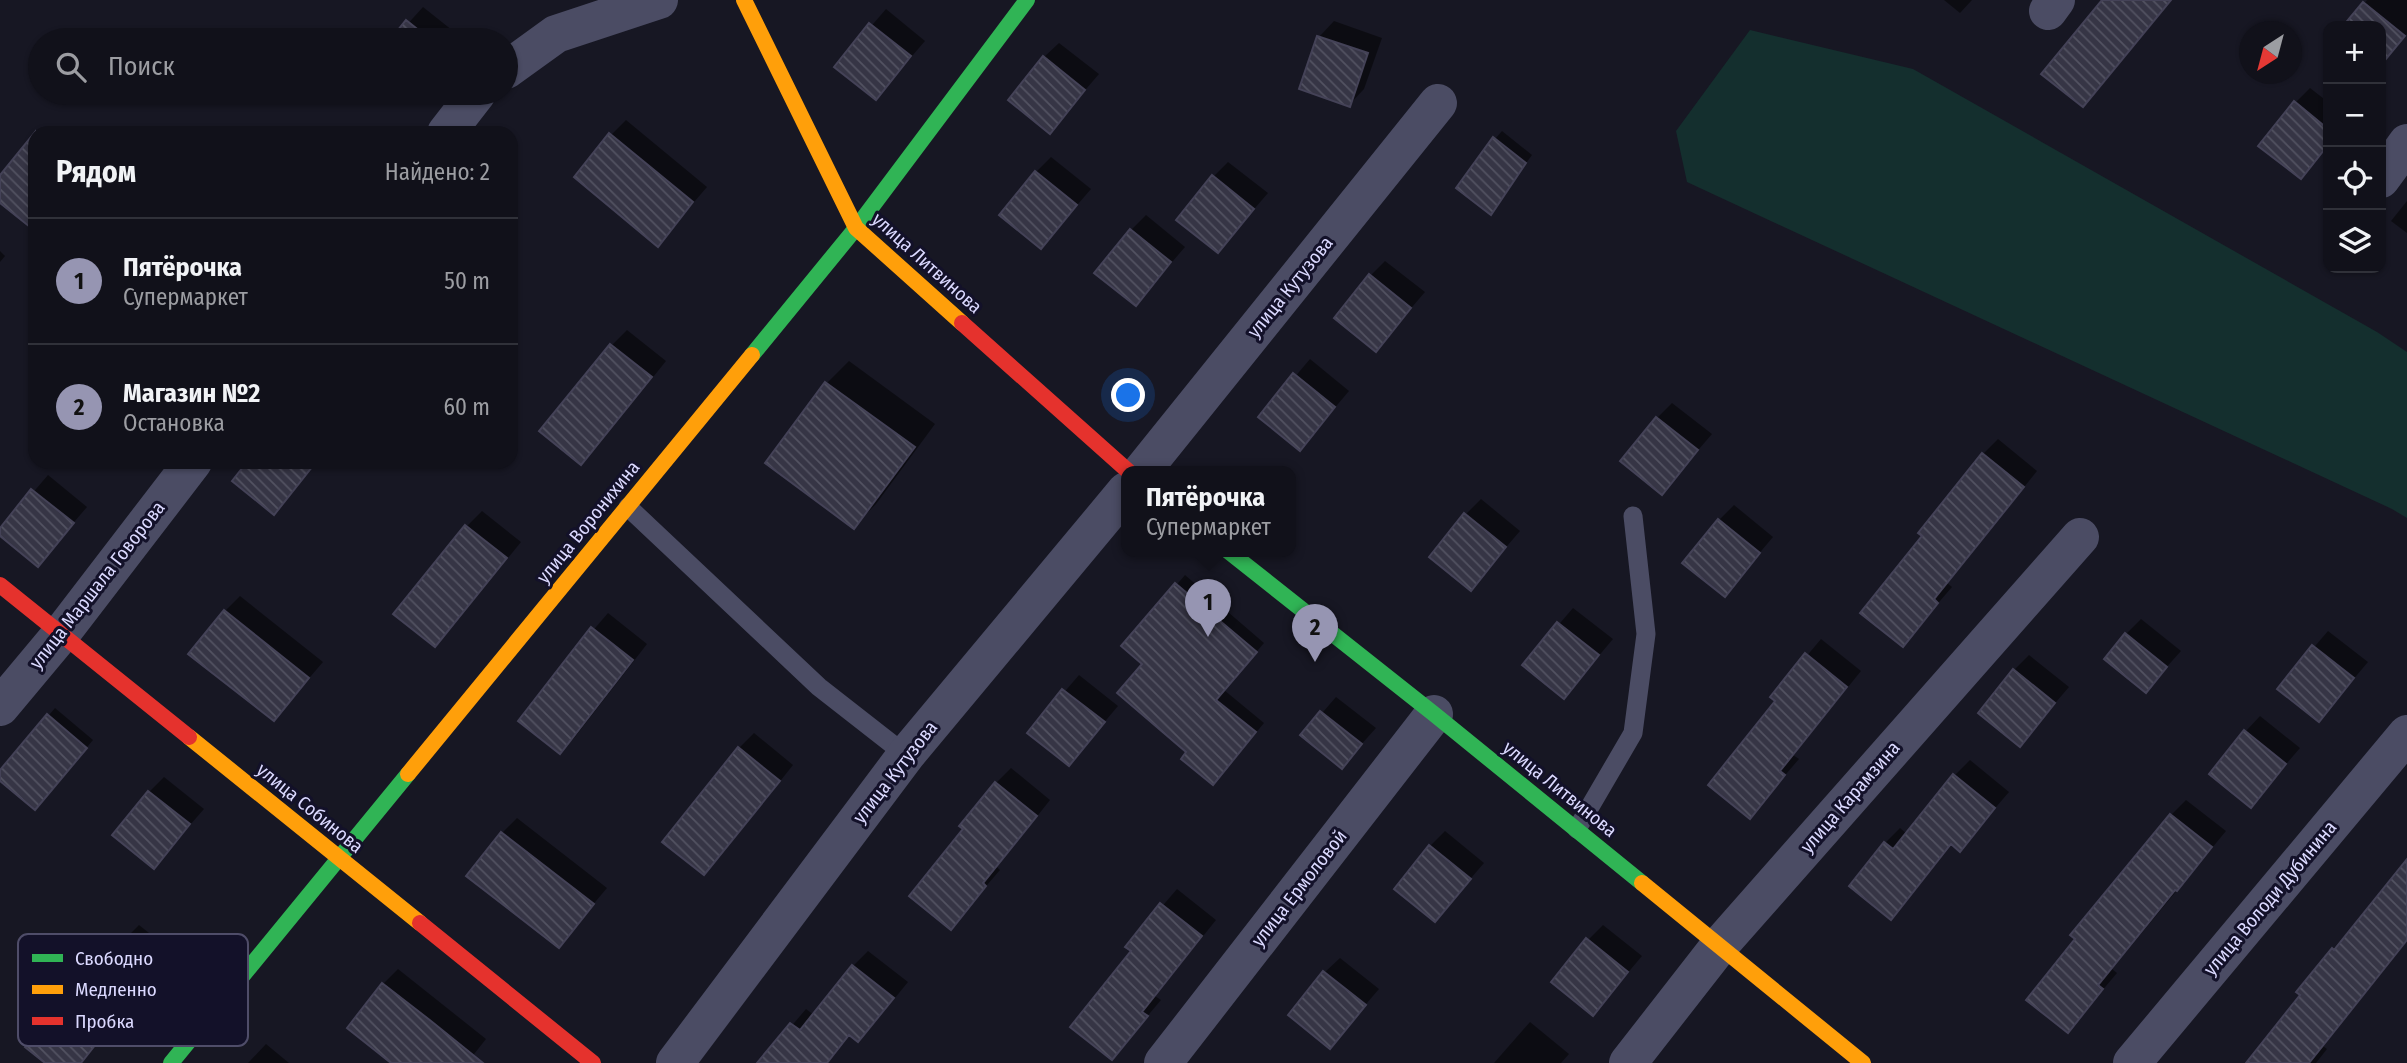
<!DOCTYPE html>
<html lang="ru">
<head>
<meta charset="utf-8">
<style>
  body { margin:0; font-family:"Fira Sans Condensed",sans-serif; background:#1e1f27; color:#f1f3f6 }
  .controls { position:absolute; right:21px; top:21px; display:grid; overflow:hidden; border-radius:14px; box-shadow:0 2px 5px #0004 }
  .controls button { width:63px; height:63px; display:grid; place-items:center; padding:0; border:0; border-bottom:2px solid #303139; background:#11111a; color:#f1f3f6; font:35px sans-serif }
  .compass { position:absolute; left:2239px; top:21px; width:63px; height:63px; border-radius:50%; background:#11111a; box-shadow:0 2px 5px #0004; rotate:216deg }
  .you { position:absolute; left:1129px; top:396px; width:24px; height:24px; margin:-18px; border:5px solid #fff; border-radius:50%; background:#1a73e8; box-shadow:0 0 0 10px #1a73e833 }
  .badge { display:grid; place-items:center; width:46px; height:46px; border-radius:50%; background:#9695b2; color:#111; font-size:23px; font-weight:700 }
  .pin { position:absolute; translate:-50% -58px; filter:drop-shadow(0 2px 4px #0008) }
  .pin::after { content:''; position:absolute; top:37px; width:24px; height:21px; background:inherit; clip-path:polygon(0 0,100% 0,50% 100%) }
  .popup { position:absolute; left:1121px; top:466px; width:175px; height:91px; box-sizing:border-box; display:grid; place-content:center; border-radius:14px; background:#11111a; filter:drop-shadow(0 2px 5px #0005); font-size:23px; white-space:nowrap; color:#9c9da2 }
  .popup b { font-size:26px; color:#f1f3f6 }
  .popup::after { content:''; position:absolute; left:50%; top:100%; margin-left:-14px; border:14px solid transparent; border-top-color:#11111a }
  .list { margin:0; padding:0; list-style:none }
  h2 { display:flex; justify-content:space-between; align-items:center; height:91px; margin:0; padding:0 28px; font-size:30px }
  h2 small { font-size:23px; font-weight:400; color:#9c9da2 }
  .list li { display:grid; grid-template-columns:46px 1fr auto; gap:21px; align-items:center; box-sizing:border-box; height:126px; padding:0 28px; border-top:2px solid #303139 }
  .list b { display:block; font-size:26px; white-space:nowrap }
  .list p { margin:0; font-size:23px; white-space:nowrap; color:#9c9da2 }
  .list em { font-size:23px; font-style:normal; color:#9c9da2 }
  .icon { flex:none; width:38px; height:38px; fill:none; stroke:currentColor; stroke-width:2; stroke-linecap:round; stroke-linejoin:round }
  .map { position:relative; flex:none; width:2407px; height:1063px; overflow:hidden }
  .search { position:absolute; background:#11111a; box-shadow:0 2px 5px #0004; left:28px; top:28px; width:490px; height:77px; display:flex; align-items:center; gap:18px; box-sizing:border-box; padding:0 24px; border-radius:38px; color:#9c9da2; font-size:26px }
  .panel { position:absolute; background:#11111a; box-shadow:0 2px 5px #0004; left:28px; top:126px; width:490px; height:343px; border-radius:21px }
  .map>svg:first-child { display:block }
  .grass { fill:#142f2e }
  .shadow { fill:#0007 }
  .building { fill:url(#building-back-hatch); stroke:#444257; stroke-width:2 }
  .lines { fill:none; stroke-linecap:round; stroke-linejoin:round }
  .lane { stroke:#4b4c64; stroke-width:19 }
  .street { stroke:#4b4c64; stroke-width:38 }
  .fast { stroke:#30b455; stroke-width:16 }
  .slow { stroke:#ff9f0a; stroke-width:16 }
  .jam { stroke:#e5322d; stroke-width:16 }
  .labels { text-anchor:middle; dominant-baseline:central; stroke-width:6; stroke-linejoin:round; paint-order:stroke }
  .street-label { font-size:19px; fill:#dbd9ff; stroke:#131129 }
  .key { fill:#131129; stroke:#4f4d69; stroke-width:2 }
  .key-label { font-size:19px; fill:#dbd9ff }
</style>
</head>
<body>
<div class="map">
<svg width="2407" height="1063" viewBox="0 0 2407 1063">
  <defs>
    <pattern id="building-back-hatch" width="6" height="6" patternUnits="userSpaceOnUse" patternTransform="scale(1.75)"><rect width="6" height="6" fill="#363545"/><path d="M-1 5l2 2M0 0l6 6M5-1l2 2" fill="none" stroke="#525261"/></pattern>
  </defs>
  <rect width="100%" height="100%" fill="#171723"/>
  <!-- grass -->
  <path class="grass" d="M1750,30l163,39 464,263 30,20v166l-15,-9 -705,-327 -11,-51z"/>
  <!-- shadow -->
  <path class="shadow" d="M1944,0h28l-12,13z
    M2103,0h68l-73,90 -15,15z
    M2367,0h40v34l-26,32v-40h-35z
    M423,7l39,31 -1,2h-68z
    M886,9l39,32 -49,57 -40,-31z
    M1334,21l48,17 -18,51 -15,16 -48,-17 18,-51z
    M1059,43l40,31 -49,57 -6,-74z
    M2310,88l18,14v44l-28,31 -5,-74z
    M626,120l81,67 -49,57 -47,-109z
    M1502,131l30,24 -41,57 4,-73z
    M1051,157l40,32 -50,58 -5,-75z
    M1228,162l40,31 -50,58 -5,-74z
    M2407,201v32l-16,-12z
    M1146,215l39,32 -49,57 -5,-74z
    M0,251l5,5 -5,6z
    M1385,261l40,31 -49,57 -6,-73z
    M627,330l39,31 -70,87 -15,15 -40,-32 71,-86z
    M1310,359l39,32 -49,58 -39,-32z
    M849,361l86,63 -59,80 -22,22 -86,-64 59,-79z
    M1672,403l40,31 -50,58 -5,-74z
    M1998,439l39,32 -90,112 5,4 -49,57 22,-108 58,-82z
    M249,462h68l-43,50z
    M48,475l39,32 -49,57 -38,-30v-3z
    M1481,499l39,32 -49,57 -5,-74z
    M1734,505l39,32 -49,58 -5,-75z
    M482,511l39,31 -71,88 -15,15 -39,-32 71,-87z
    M1185,575l79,68 -40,47 40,33 -42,51 -33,-22 -44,-88 -21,-18z
    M240,596l83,66 -49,57 -49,-108z
    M1573,608l40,31 -49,58 -40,-32z
    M608,613l39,31 -72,93 -15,15 -1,-82z
    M2141,619l40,32 -35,39 -20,-56z
    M2328,631l40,31 -49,58 -40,-32z
    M1821,639l40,32 -68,84 6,4 -49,57 27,-115 -5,-4z
    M2029,655l40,32 -49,57 -6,-74z
    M1079,675l39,31 -49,58 -39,-32z
    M1336,697l40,31 -34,38 -39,-31z
    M55,708l38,32 -51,61 -42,-23v-5z
    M2260,716l40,32 -50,58 -4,-75z
    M754,733l39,32 -74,93 -15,15 35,-125z
    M1970,760l39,32 -49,57 -7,-6 -47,59 -15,15 -6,-74 15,-15 7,6 48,-59z
    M1011,768l39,32 -53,67 3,3 -49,57 14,-99 31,-45z
    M164,777l40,32 -50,57 -5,-74z
    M2186,800l40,31 -114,138 5,4 -49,58 52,-152 51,-64z
    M517,818l90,70 -49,58 -56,-113z
    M1445,831l39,32 -49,57 -5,-74z
    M2407,863v78l-84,105 4,3 -11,14h-68l55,-68 30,-46z
    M1177,889l39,31 -61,76 6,4 -49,58 21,-107 -5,-5z
    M139,925l40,32 -49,58 -6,-5 -42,53h-35l-20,-16 49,-58 6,4 42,-53z
    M1603,925l39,31 -49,58 -5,-74z
    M868,951l40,31 -35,43 -15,15 -7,-6 -23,29h-68l46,-54 8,6 39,-49z
    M1340,958l39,31 -49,57 -5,-74z
    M398,969l88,70 -19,24h-72l-12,-79z
    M1530,1022l39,32 -8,9h-67z
    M266,1044l23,19h-41z"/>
  <!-- building -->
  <path class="building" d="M2102,0h69l-88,107 -42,-33z
    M2363,2l42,34 -24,29v-39h-38z
    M406,20l25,20h-41z
    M869,23l42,33 -35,44 -42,-33z
    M1317,36l51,17 -18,54 -51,-18z
    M1043,56l42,34 -35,44 -42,-34z
    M2294,101l34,28v16l-27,34 -43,-33z
    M35,132v99l-35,-28v-28z
    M609,133l84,69 -35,45 -84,-70z
    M1493,137l33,26 -35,52 -35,-27z
    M1035,171l42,34 -36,44 -42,-34z
    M1212,175l42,34 -36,44 -42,-33z
    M1130,229l41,33 -35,44 -42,-33z
    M1369,274l42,34 -35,44 -42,-34z
    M610,344l42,33 -71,88 -42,-34z
    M1293,373l42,34 -35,44 -42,-34z
    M825,382l90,65 -61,82 -89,-66z
    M1656,417l42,33 -36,45 -42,-34z
    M1982,453l42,34 -90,112 4,4 -35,44 -43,-34 62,-77 -4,-3z
    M247,462h69l-42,53 -42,-34z
    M31,489l43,34 -36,44 -38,-31v-8z
    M1464,513l42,34 -35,44 -42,-34z
    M1718,519l42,34 -35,44 -43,-34z
    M465,525l42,33 -72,89 -42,-33z
    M1175,583l82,69 -41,48 40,32 -43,53 -32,-26 5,-7 -69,-59 25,-29 -21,-18z
    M224,610l85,68 -35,43 -86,-67z
    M1557,622l42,33 -35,44 -42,-34z
    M591,627l42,33 -73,94 -42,-33z
    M2125,633l42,34 -21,26 -42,-34z
    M2312,645l42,33 -35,44 -42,-33z
    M1805,653l42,34 -67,84 5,4 -35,44 -42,-34 67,-84 -5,-4z
    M2013,669l42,34 -35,44 -42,-34z
    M1062,689l43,33 -36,44 -42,-33z
    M1320,711l42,33 -20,25 -42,-34z
    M47,714l40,34 -52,62 -35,-29v-11z
    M2244,730l42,34 -35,44 -42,-34z
    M738,747l42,34 -76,94 -42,-33z
    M1953,774l42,34 -35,44 -9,-8 -60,76 -42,-34 35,-44 9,7z
    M995,782l42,34 -54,67 3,3 -35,44 -42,-34 54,-67 -4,-3z
    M148,791l42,33 -36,45 -42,-34z
    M2170,814l42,33 -35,44 -2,-1 -77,95 5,4 -35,44 -42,-33 49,-61 -5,-4z
    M501,832l93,72 -35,44 -93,-72z
    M1429,845l42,34 -36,43 -41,-33z
    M2407,859v81l-98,123h-63l54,-68 -4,-3 36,-44 2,2z
    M1160,903l42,33 -60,76 6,4 -36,44 -42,-33 61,-76 -6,-4z
    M1586,938l42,34 -35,44 -42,-34z
    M123,939l42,34 -35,44 -8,-6 -41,52h-36l-20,-16 35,-44 7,6z
    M852,965l42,33 -36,44 -9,-7 -22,28h-70l33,-40 10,7z
    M1323,971l43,34 -36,44 -42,-34z
    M382,983l49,38 52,42h-92l-44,-35z"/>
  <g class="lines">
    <!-- lane -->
    <path class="lane" d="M628,507l191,180 87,68
      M1577,829l56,-96 13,-99 -13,-118"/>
    <!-- street -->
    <path class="street" d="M2048,11l8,-11
      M506,70l50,-36 103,-34
      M446,133l31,-40
      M2381,179l26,-36
      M1142,471l296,-368
      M0,707l61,-73 132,-172
      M675,1063l231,-308 220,-264
      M1163,1063l271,-349
      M1628,1063l92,-118 360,-408
      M2132,1063l275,-329"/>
    <!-- fast -->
    <path class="fast" d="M752,355l104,-127 171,-228
      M1228,551l206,163 208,169
      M171,1063l237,-289"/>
    <!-- slow -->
    <path class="slow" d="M744,0l112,228 106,95
      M189,737l231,186
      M408,774l344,-419
      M1642,883l221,180"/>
    <!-- jam -->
    <path class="jam" d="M962,323l166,148
      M0,585l189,152
      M420,923l173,140"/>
  </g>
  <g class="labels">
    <!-- street labels -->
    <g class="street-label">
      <text transform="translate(927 263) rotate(42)">улица Литвинова</text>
      <text transform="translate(1290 287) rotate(-51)">улица Кутузова</text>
      <text transform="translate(588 522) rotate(-51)">улица Воронихина</text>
      <text transform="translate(97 585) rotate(-52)">улица Маршала Говорова</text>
      <text transform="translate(895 772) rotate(-52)">улица Кутузова</text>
      <text transform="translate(1560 789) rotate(39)">улица Литвинова</text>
      <text transform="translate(1850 797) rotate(-49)">улица Карамзина</text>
      <text transform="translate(310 808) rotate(39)">улица Собинова</text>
      <text transform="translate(1299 888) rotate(-52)">улица Ермоловой</text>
      <text transform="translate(2270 898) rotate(-50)">улица Володи Дубинина</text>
    </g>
  </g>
  <!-- legend -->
  <rect x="18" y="934" width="230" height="112" rx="10" class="key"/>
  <rect x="32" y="954" width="31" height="8" fill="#30b455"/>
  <rect x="32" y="985" width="31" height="9" fill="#ff9f0a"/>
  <rect x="32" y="1017" width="31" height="8" fill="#e5322d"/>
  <g class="key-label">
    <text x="75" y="965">Свободно</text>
    <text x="75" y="996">Медленно</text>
    <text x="75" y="1028">Пробка</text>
  </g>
</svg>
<div class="controls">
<button>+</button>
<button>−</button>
<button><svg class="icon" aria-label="locate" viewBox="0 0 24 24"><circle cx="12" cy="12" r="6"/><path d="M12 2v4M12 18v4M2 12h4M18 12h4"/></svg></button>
<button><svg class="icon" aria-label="layers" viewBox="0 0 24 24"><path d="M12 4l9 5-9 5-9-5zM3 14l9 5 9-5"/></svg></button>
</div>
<svg class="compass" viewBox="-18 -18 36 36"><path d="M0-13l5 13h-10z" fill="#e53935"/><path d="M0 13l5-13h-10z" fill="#9c9da2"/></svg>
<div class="you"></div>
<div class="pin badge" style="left:1208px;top:637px">1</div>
<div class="popup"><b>Пятёрочка</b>Супермаркет</div>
<div class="pin badge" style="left:1315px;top:662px">2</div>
<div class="search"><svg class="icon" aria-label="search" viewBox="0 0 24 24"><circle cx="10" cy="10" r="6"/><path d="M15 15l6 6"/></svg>Поиск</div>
<section class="panel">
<h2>Рядом<small>Найдено: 2</small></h2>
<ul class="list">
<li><span class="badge">1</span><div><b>Пятёрочка</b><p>Супермаркет</p></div><em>50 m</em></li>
<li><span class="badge">2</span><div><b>Магазин №2</b><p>Остановка</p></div><em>60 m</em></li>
</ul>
</section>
</div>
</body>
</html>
